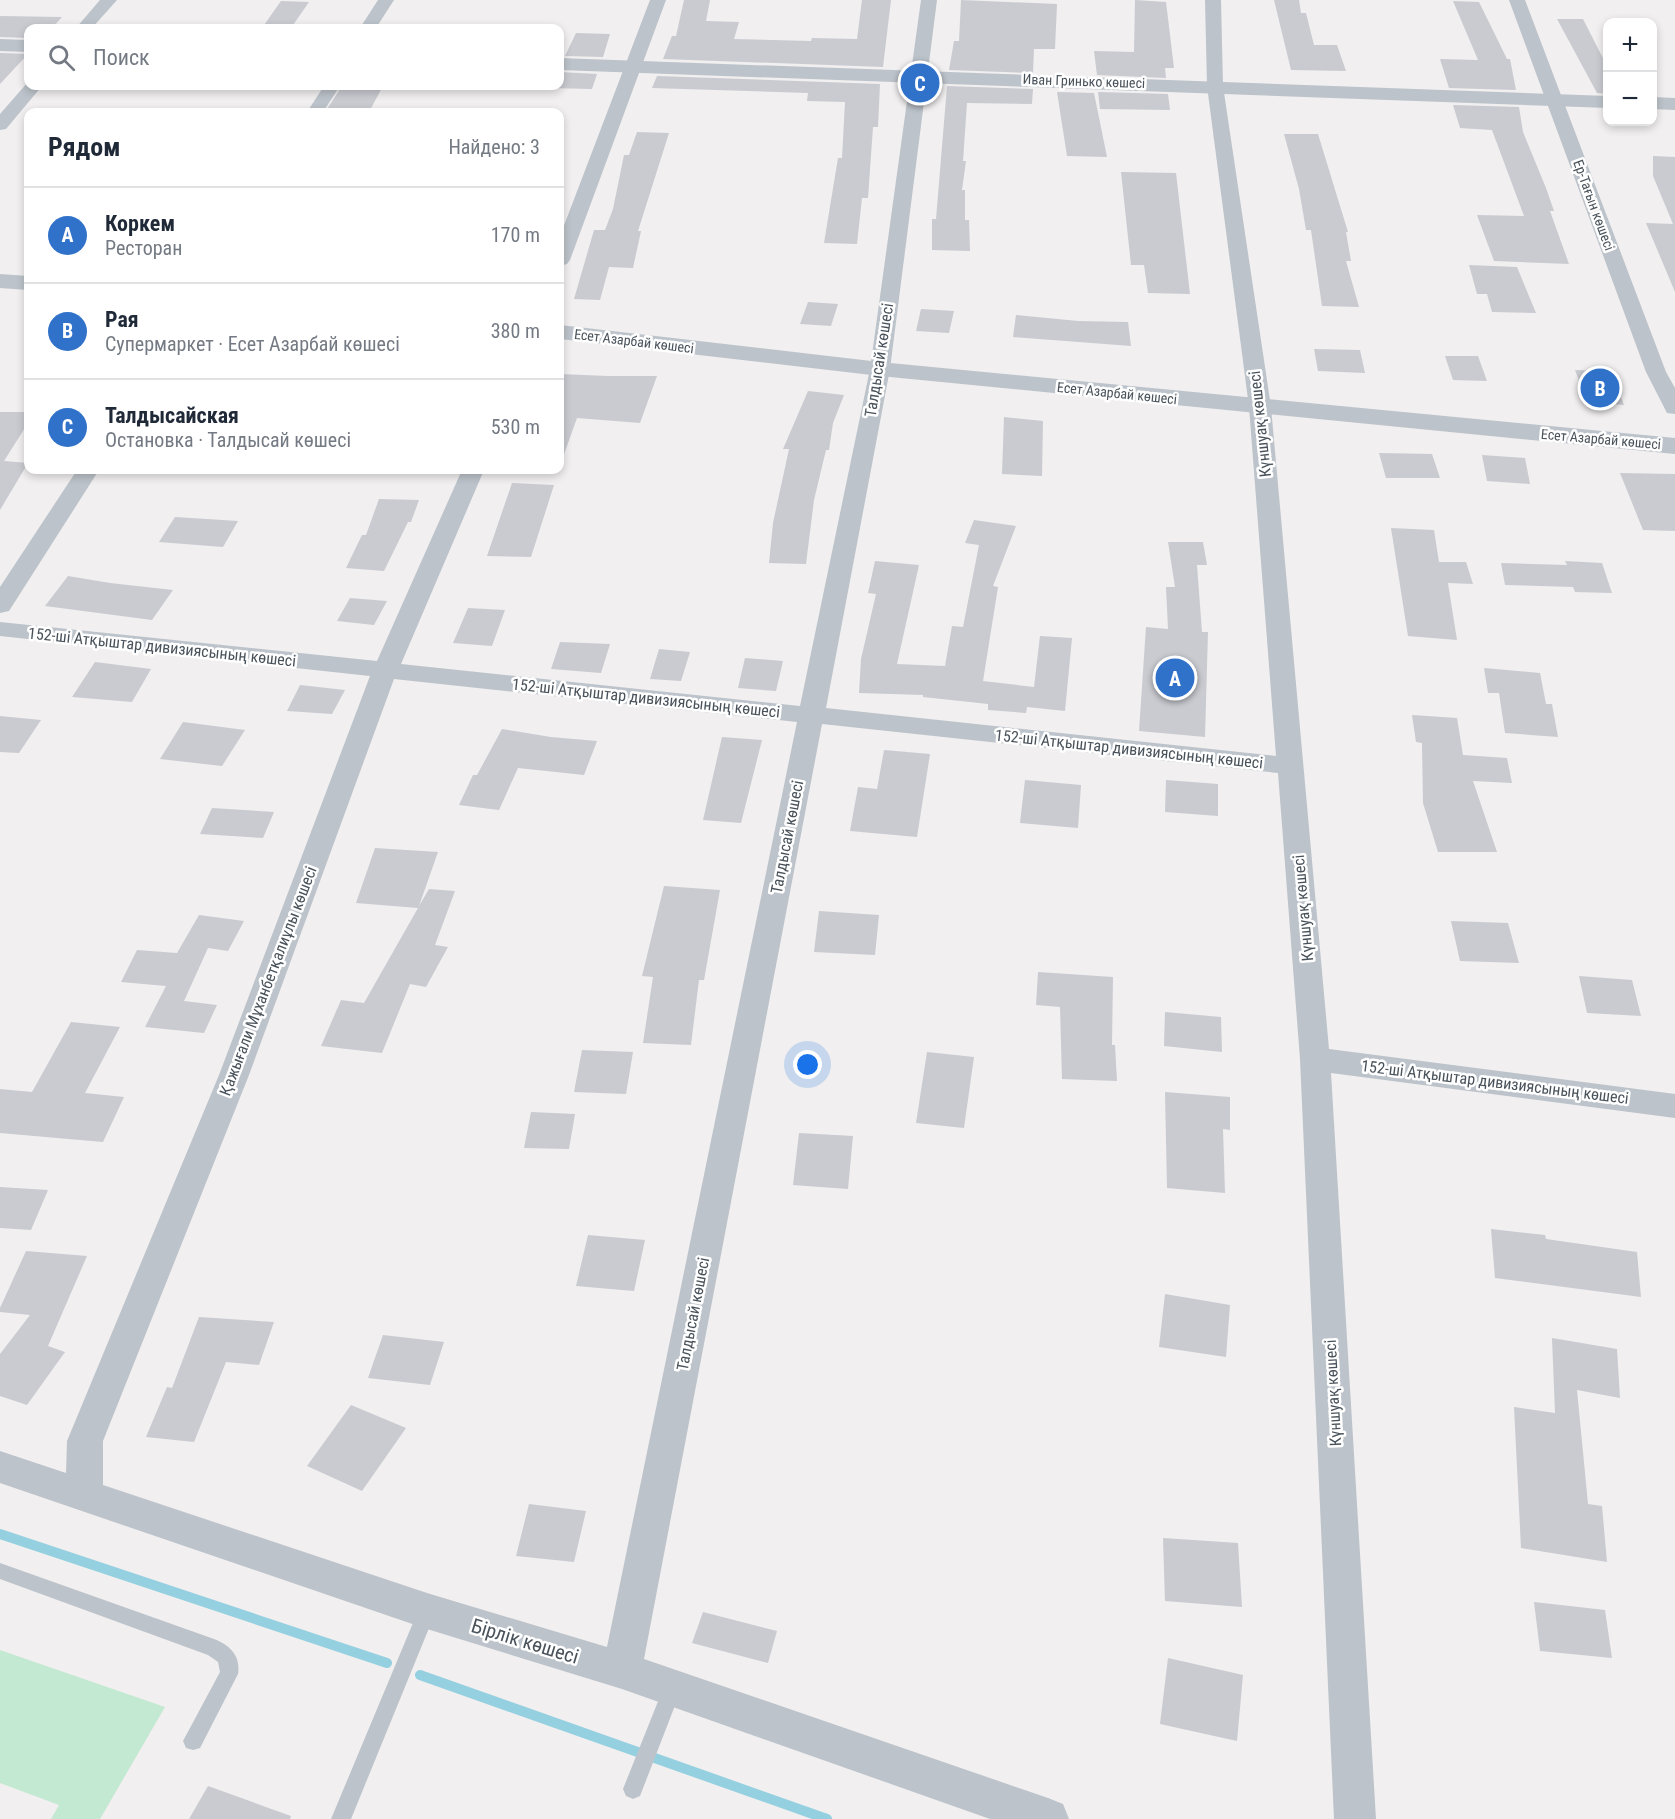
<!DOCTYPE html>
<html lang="ru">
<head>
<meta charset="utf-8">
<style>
  body { margin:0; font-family:"Roboto Condensed",sans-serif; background:#f2f2f3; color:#1f2937 }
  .controls { position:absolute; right:18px; top:18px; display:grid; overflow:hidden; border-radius:12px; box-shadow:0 3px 9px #0003 }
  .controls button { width:54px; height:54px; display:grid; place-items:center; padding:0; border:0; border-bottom:2px solid #e0e1e3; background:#fff; color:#1f2937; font:30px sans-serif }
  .you { position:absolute; left:808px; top:1065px; width:21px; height:21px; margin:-15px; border:4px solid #fff; border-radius:50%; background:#1a73e8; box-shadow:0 0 0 9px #1a73e833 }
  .badge { display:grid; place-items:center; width:39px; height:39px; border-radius:50%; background:#3071ca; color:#fff; font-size:20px; font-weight:700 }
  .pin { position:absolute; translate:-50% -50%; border:3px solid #fff; box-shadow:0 2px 6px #0006 }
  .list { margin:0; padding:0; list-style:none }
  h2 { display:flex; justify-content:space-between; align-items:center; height:78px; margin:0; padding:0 24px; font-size:26px }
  h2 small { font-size:20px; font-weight:400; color:#747a83 }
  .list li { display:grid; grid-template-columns:39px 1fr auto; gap:18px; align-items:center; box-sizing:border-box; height:96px; padding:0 24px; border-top:2px solid #e0e1e3 }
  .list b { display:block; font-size:22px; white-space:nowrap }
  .list p { margin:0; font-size:20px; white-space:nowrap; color:#747a83 }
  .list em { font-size:20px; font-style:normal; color:#747a83 }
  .icon { flex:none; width:33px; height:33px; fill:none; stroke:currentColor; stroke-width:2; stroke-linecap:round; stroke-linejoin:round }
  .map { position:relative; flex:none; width:1675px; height:1819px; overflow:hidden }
  .search { position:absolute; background:#fff; box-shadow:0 3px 9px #0003; left:24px; top:24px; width:540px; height:66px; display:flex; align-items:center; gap:15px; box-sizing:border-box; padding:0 21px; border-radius:12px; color:#747a83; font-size:22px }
  .panel { position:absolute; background:#fff; box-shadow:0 3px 9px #0003; left:24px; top:108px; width:540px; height:366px; border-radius:12px }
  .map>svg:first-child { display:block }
  .green { fill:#c3e9d2 }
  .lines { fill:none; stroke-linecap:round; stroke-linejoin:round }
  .stream { stroke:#95d0e1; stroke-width:10 }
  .building { fill:#c9cbd1 }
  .service { fill:#bcc3ca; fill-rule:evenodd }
  .minor { fill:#bcc3ca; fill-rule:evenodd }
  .tertiary { fill:#bcc3ca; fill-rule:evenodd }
  .labels { text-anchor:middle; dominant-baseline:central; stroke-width:5; stroke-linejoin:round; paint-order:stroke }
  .far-street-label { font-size:14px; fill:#49525a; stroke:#fff }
  .street-label { font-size:16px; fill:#49525a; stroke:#fff }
  .near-street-label { font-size:20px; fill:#49525a; stroke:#fff }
</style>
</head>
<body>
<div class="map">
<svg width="1675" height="1819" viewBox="0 0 1675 1819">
  <rect width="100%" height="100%" fill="#f1efef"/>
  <!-- green -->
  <path class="green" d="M0,1650l165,57 -65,112h-49l8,-14 -59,-22z"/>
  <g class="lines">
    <!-- stream -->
    <path class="stream" d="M0,1534l387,129
      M420,1675l407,144"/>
  </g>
  <!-- building -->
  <path class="building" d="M684,0h26l-4,21 33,1 -5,17 77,2 1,-3 45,1 5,-39h29l-8,67 -220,-8 9,-23h4z
    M961,0l96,4 -2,45h-21l-1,24 -84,-3 5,-29h5z
    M1135,0l31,2 8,66h-9l1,10 -69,-3 -3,-24 40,1z
    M1274,0h25l2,13h5l8,32h23l9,26 -55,-1z
    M281,1l28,1 -18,26h-29z
    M1453,1l26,1 28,57h3l6,31 -67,-2 -9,-29 38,1z
    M0,16l62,1 -10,11h-24v10l-28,-1z
    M1557,19h26l25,49v26l-11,-1z
    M576,33l34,1 -7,23 -38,-1z
    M0,53l28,1 -28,30z
    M560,72l37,2 -5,15 -43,-1 11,-2z
    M657,76l223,8 -2,43h-5l-5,71h-6l-5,46 -33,-1 14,-85h4l3,-56 -38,-1 1,-8 -156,-5z
    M342,86h41l-14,26h-44z
    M947,86l86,3 -1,15 -65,-1 -4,58h3l-4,29h3v30h4l1,31 -38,-1v-31h4z
    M1057,92l37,1 13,64 -40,-1z
    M1098,92l70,2 2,16 -70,-1z
    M1453,105l66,2 4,25 23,56 8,23h-4l19,53 -75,-3 -17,-46 47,1 -32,-86 -32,-2z
    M637,132l32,1 -31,98h3l-8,37 -24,-1 -9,33 -26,-1 20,-69h11l8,-21 11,-54h5z
    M1284,134h34l30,98h-2l5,29h-5l13,46 -37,-1 -11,-76h-5l-7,-41z
    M1653,156l22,1v135l-29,-69 27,1 -20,-48z
    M1121,172l55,1 14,121 -42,-1 -4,-28h-13z
    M1469,265l48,2 19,46 -44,-1 -5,-18h-10z
    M808,302l30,2 -7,22 -31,-2z
    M921,309l33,2 -5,22 -33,-2z
    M1016,315l62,6 50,1 3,24 -118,-9z
    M1314,349l46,1 5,23 -47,-2z
    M1445,356h33l9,25 -34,-1z
    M1575,370l36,1 13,34 -37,-3z
    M560,374l47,2h50l-17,47 -63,-5 -15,42h-2z
    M808,391l36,4 -11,28 -4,27h-3l-12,50 -8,64 -37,-1 4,-40 16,-74h-6z
    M0,412h28v11l-24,38 24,2 -28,47z
    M1004,417l39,4 -1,55 -40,-2z
    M1379,453l53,1 8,24h-54z
    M1482,455l43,3 5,26 -43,-3z
    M1620,473l55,1v57l-32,-1z
    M512,483l42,2 -23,72 -44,-1z
    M379,499l40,1 -8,22h-3l-24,49 -38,-3 16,-33h4z
    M175,517l63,4 -15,26 -64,-5z
    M974,520l42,6 -23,60 5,1 -15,94 51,6 6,-51 32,2 -7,73 -38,-4 -1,6 -38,-3v-6l-65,-7v-2l-64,-2 2,-34 15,-65 -8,-1 7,-32 44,4 -22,99 48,2 7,-40 11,1 16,-82 -14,-2z
    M1391,528l43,2 5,32h27l7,22 -25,-1 9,57 -49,-4z
    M1168,542h35l4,23h-10l5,67h6l-3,105 -66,-6 7,-104 22,2 -2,-42h9z
    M1565,561l37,2 10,30 -37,-1 -2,-5 -68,-2 -4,-22 66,2z
    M68,576l42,7 63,7 -21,30 -107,-14z
    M350,598l37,3 -13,24 -37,-4z
    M468,608l37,2 -13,36 -39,-3z
    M560,642l50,2 -9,29 -50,-4z
    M659,649l31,3 -9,29 -31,-2z
    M745,658l38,3 -7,30 -38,-3z
    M95,662l56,7 -19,33 -60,-5z
    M1484,668l56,5 6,31h6l6,33 -53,-4 -6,-40h-11z
    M300,685l45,5 -13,24 -45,-3z
    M1412,715l45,3 6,37 44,3 5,25 -39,-2 24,71h-59l-15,-49 -1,-60 -6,-1z
    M0,716l41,4 -22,33 -19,-1z
    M183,722l62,8 -23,36 -62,-7z
    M502,729l49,8 46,4 -13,34 -66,-7 -19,42 -40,-5 14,-30h4z
    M722,737l40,3 -21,83 -38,-3z
    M884,750l46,4 -13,83 -67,-6 8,-44 19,2z
    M1025,780l56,5 -3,43 -58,-5z
    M1166,780l52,4v32l-53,-4z
    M212,808l62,4 -11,26 -63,-4z
    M375,848l63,4 -19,54 10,-17 26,2 -20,54 13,2 -22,40 -16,-3 -28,69 -61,-7 20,-46 23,3 54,-95 -62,-5z
    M664,886l56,4 -16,90h-5l-8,65 -48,-2 10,-66 -11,-1z
    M819,911l60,4 -4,40 -61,-3z
    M199,915l45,6 -16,30 -20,-3 -24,53 33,4 -13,28 -59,-6 21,-41 -45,-4 16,-32 40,3z
    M1451,921l57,2 11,40 -59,-2z
    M1038,972l75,5 -1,68h3l2,36 -55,-2 -2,-72 -24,-2z
    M1579,976l53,4 9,36 -54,-3z
    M1165,1012l56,5 1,35 -58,-6z
    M71,1022l49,5 -35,66 39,4 -21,45 -103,-9v-44l32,3z
    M582,1050l51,2 -7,42 -52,-2z
    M927,1052l47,5 -10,71 -48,-5z
    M1165,1092l65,5v33l-7,-1 2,64 -58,-5z
    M531,1112l44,2 -6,35 -45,-1z
    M799,1133l54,3 -5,53 -55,-4z
    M0,1187l48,3 -17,40 -31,-2z
    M1491,1229l54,6 1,4 91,13 4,45 -146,-19z
    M588,1235l57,5 -11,51 -58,-5z
    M26,1251l61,5 -39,90 17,6 -38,53 -27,-9v-42l30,-39 -30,-3v-4z
    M1165,1294l65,11 -4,52 -67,-10z
    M199,1317l75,5 -15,43 -33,-3 -32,80 -48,-5 21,-50 5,1z
    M383,1335l61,7 -14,43 -62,-7z
    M1552,1338l65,11 3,49 -43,-8 11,114 14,2 5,56 -86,-14 -7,-141 41,6z
    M351,1405l55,23 -44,63 -55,-25z
    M529,1504l57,7 -12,51 -58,-6z
    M1163,1538l75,5 4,64 -77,-6z
    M1534,1602l71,8 7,48 -72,-7z
    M703,1612l74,19 -9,32 -76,-20z
    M1168,1658l75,17 -6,66 -77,-17z
    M208,1786l83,30 -1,3h-101z"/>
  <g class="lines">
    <!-- service -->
    <path class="service" d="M0,1563l214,76c16,6 27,17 24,35l-38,74 -7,2 -7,-2 -3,-7 37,-69 -2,-10 -10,-7 -208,-76z
      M427,1603l6,2 3,6 -85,208h-20l87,-208 3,-6z
      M672,1681l7,3 2,6 -41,106 -7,3 -7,-3 -3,-7 42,-105z"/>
    <!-- minor -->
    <path class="minor" d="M100,0h17l-25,28h-16z
      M378,0h16l-18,28h-16z
      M650,0h16l-96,260 -3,4 -7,2v-30z
      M921,0h16l-47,369 -64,339 450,48 -27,-349 -42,-321 -2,-86h16l2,86 48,321 58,642 346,45v24l-344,-45 45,746h-42l-34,-760 -22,-286 -456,-49 -178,935 404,139 15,6 6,15h-79l-368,-130 -195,-60 -427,-146v-32l66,22 1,-32 152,-366 151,-399 -370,-40v-14l377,39 85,-191h22l-83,194 399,42 70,-337zM394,679l403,43 -190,925 -180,-54 -324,-108v-44l146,-366z
      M1509,0h16l141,372 9,16v26l-8,-1 -21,-41z
      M28,82v4h14l-36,43 -6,1v-16z
      M324,86h16l-17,26h-16z
      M77,470h22l-90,141 -9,2v-26z"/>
    <!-- tertiary -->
    <path class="tertiary" d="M0,39l28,1v12l-28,-1z
      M560,58l1048,38v12l-1048,-38z
      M1652,97l23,1v12l-23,-1z
      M0,274l28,2v14l-28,-2z
      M560,325l320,37 795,76v16l-795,-78 -320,-37z"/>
  </g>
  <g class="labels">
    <!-- far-street labels -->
    <g class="far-street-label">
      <text transform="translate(1084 81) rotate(2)">Иван Гринько көшесі</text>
      <text transform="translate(1594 205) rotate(70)">Ер-Тағын көшесі</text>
      <text transform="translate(634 341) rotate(7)">Есет Азарбай көшесі</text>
      <text transform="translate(1117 393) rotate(6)">Есет Азарбай көшесі</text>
      <text transform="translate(1601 439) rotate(5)">Есет Азарбай көшесі</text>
    </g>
    <!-- street labels -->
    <g class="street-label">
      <text transform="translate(879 360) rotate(-81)">Талдысай көшесі</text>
      <text transform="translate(1260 424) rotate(-96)">Күншуақ көшесі</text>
      <text transform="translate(162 647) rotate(6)">152-ші Атқыштар дивизиясының көшесі</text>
      <text transform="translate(646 698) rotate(6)">152-ші Атқыштар дивизиясының көшесі</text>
      <text transform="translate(1129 749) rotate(6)">152-ші Атқыштар дивизиясының көшесі</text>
      <text transform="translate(787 837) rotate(-79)">Талдысай көшесі</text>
      <text transform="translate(1303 908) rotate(-95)">Күншуақ көшесі</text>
      <text transform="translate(268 981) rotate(-69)">Қажығали Мұханбетқалиұлы көшесі</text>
      <text transform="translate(1495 1082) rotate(7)">152-ші Атқыштар дивизиясының көшесі</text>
      <text transform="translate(693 1314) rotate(-79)">Талдысай көшесі</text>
      <text transform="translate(1333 1393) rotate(-93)">Күншуақ көшесі</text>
    </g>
    <!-- near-street labels -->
    <g class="near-street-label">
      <text transform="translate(525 1641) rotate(17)">Бірлік көшесі</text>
    </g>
  </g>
</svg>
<div class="controls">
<button>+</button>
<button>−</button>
</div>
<div class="you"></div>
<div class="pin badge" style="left:1175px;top:678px">A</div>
<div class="pin badge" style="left:1600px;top:388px">B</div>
<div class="pin badge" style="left:920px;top:83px">C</div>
<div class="search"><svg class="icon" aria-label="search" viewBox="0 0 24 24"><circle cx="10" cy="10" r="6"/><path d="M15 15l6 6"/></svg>Поиск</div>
<section class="panel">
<h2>Рядом<small>Найдено: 3</small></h2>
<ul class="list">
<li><span class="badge">A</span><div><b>Коркем</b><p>Ресторан</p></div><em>170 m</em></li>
<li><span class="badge">B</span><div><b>Рая</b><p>Супермаркет · Есет Азарбай көшесі</p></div><em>380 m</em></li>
<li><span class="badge">C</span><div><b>Талдысайская</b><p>Остановка · Талдысай көшесі</p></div><em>530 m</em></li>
</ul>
</section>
</div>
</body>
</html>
